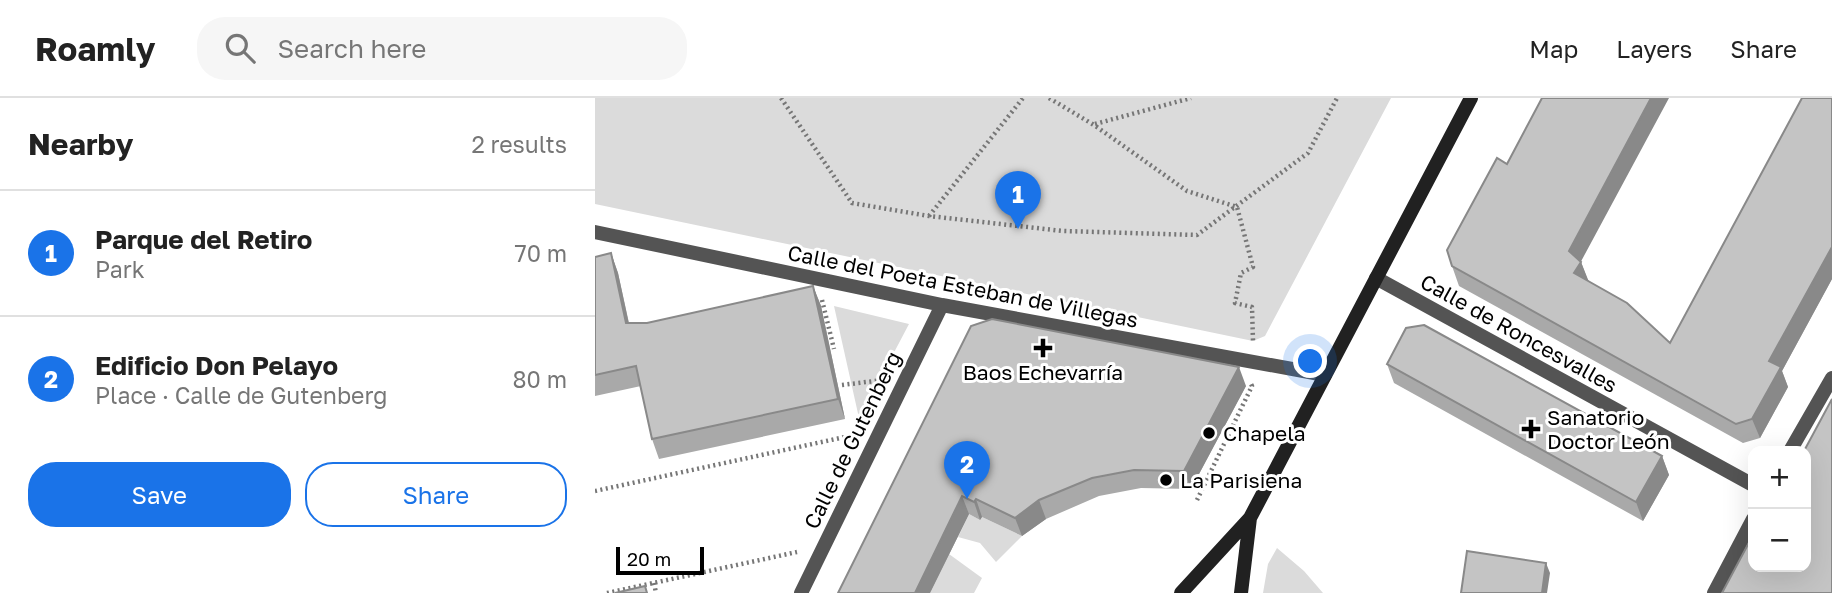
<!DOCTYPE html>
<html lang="en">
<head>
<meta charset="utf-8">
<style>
  body { margin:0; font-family:"Golos Text",sans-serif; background:#f6f6f6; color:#222 }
  .controls { position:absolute; right:21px; bottom:21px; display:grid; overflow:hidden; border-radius:14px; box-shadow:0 7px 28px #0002 }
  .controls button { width:63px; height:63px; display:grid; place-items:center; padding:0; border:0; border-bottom:2px solid #e0e0e0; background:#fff; color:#222; font:35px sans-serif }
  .scale { position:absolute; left:21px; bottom:18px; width:88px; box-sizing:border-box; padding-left:7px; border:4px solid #000; border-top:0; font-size:19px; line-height:24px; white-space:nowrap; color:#000; -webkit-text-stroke:5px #fff; paint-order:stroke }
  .you { position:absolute; left:716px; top:264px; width:24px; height:24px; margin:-18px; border:5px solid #fff; border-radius:50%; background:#1a73e8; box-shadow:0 0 0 10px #1a73e833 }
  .badge { display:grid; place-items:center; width:46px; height:46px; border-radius:50%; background:#1a73e8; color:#fff; font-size:23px; font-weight:700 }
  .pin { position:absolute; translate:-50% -58px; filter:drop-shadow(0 2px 4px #0008) }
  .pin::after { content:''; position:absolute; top:37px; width:24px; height:21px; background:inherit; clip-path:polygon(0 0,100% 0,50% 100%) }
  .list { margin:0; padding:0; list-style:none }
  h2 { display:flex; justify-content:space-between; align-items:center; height:91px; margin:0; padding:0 28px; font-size:30px }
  h2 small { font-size:23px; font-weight:400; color:#767676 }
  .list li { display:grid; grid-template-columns:46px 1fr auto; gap:21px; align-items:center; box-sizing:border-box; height:126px; padding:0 28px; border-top:2px solid #e0e0e0 }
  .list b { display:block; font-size:26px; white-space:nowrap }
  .list p { margin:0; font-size:23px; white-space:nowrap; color:#767676 }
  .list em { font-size:23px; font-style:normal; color:#767676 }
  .actions { display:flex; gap:14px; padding:21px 28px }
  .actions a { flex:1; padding:16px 0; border:2px solid #1a73e8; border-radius:28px; text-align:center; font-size:24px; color:#1a73e8 }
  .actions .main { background:#1a73e8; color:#fff }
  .icon { flex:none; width:38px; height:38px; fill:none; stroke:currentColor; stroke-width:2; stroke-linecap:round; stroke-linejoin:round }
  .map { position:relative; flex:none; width:1237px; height:495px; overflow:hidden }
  header { display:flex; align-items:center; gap:42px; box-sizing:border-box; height:98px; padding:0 35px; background:#fff; border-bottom:2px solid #e0e0e0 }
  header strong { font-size:33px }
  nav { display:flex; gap:38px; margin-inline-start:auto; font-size:24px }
  .search { width:490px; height:63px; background:#f6f6f6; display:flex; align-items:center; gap:18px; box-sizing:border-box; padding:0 24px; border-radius:28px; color:#767676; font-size:26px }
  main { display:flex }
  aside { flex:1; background:#fff }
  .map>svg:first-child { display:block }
  .green { fill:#dbdbdb }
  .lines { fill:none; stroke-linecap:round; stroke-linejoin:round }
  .path { stroke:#767676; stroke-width:4.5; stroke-dasharray:2 3.5; stroke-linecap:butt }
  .street { stroke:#545454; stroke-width:14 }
  .secondary { stroke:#212121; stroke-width:14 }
  .wall { fill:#a9a9a9 }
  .shaded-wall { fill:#898989 }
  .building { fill:#c4c4c4; stroke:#898989; stroke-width:2 }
  .poi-dot { fill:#000; stroke:#fff; stroke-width:2.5 }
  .labels { text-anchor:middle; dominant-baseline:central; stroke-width:6; stroke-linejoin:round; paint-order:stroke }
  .street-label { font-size:21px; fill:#000; stroke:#fff }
  .poi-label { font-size:21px; fill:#000; stroke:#fff; text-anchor:start }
</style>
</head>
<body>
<header>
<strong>Roamly</strong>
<div class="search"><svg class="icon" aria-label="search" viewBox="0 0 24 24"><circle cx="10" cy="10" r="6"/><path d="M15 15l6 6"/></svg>Search here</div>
<nav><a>Map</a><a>Layers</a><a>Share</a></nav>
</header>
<main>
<aside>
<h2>Nearby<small>2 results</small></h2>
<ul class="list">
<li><span class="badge">1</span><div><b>Parque del Retiro</b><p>Park</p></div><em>70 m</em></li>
<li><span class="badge">2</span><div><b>Edificio Don Pelayo</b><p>Place · Calle de Gutenberg</p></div><em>80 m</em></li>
</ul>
<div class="actions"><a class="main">Save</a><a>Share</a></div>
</aside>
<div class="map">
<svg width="1237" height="495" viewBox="0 0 1237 495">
  <rect width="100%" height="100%" fill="#fff"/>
  <!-- green -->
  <path class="green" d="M0,0h796l-126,238 -12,5 -658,-137z
    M239,208l75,18 -50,95v-1z
    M374,416l11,6 2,-3 40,19 -26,26 -16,-19 -22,-6z
    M682,450l27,23 19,22h-60l5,-29z
    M354,456l33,24 -8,15h-44z"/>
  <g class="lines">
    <!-- path -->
    <path class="path" d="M186,0l71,105 77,13 134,15 134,4 111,-82 29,-55
      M454,0l45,27 93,66 50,16 16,60 -12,6 -6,30 17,4 1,34
      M500,26l96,-26
      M334,118l94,-118
      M227,202l12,49
      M247,287l41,-5
      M0,393l259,-56
      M602,402l55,-114 -1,-2
      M59,485l2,10
      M12,495l190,-41"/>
    <!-- street -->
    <path class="street" d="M0,134l347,73 383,70
      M781,180l377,207
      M1195,353l42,-73
      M206,495l141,-288
      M1119,495l39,-74"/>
    <!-- secondary -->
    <path class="secondary" d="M586,495l69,-75 221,-420
      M646,495l9,-75"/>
  </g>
  <!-- wall -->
  <path class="wall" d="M1237,0v181l-50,92 6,16 -28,51 -17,5 -284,-157 -7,-20 129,-4 7,19 82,62z
    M16,155l7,20 11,50h18l166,-37 8,20 24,113 -186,40 -7,-20 -11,-53 -46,10v-139z
    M376,228l275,60 -55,103 -50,-1 -42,8 -53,23 -24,17 -40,-19 -2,3 -11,-6 -39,79z
    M792,266l275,92 7,19 -26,46 -249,-138z"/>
  <!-- shaded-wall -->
  <path class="shaded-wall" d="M1056,0h18l-91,169 3,-5 8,20 -15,-9 -5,-22z
    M1237,149v32l-50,92 6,16 -28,51 -8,-19 17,-58z
    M16,155l7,20 15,70 -7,-20z
    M218,188l8,20 24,113 -7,-20z
    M644,269l7,19 -55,103 -7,-18z
    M1067,358l7,19 -26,46 -7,-19z
    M367,398l7,18 -39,79h-15z
    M381,401l6,18 -2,3 -6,-18z
    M444,402l7,19 -24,17 -7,-18z
    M951,465l4,10 -3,20h-5z"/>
  <!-- building -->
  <path class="building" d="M947,0h109l-82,153 12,11 -7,11 53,30 43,40 132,-245h30v149l-63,114 12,6 -29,52 -16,5 -284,-158 -5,-16 50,-92 10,6z
    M16,155l15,70h21l166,-37 25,113 -186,40 -16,-73 -41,9v-118z
    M397,221l247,48 -55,104 -50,-1 -42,8 -53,22 -24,18 -39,-19 -2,3 -12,-6 -47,97h-77l133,-267z
    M829,227l238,131 -26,46 -249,-138 19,-36z
    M1237,301v194h-110l31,-58v32h53v-116h-2z
    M872,453l79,12 -4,30h-81z
    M50,488l2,7h-32z"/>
  <!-- markers -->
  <g class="poi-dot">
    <path d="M444.5 239.5h7v7h7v7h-7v7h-7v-7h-7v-7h7z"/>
    <path d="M932.5 320.5h7v7h7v7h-7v7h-7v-7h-7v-7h7z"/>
    <circle cx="614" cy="335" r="7"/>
    <circle cx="571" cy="382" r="7"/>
  </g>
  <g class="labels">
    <!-- street labels -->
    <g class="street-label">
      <text transform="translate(368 188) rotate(11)">Calle del Poeta Esteban de Villegas</text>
      <text transform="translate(924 235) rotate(29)">Calle de Roncesvalles</text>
      <text transform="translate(257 342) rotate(-64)">Calle de Gutenberg</text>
    </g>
    <!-- poi labels -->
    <g class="poi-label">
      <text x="448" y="274" text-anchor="middle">Baos Echevarría</text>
      <text x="952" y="319">Sanatorio<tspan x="952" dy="24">Doctor León</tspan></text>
      <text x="628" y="335">Chapela</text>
      <text x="585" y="382">La Parisiena</text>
    </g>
  </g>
</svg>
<div class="controls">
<button>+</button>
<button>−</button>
</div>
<div class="scale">20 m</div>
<div class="you"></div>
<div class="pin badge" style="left:423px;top:131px">1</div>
<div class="pin badge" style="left:372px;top:401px">2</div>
</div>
</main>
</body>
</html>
